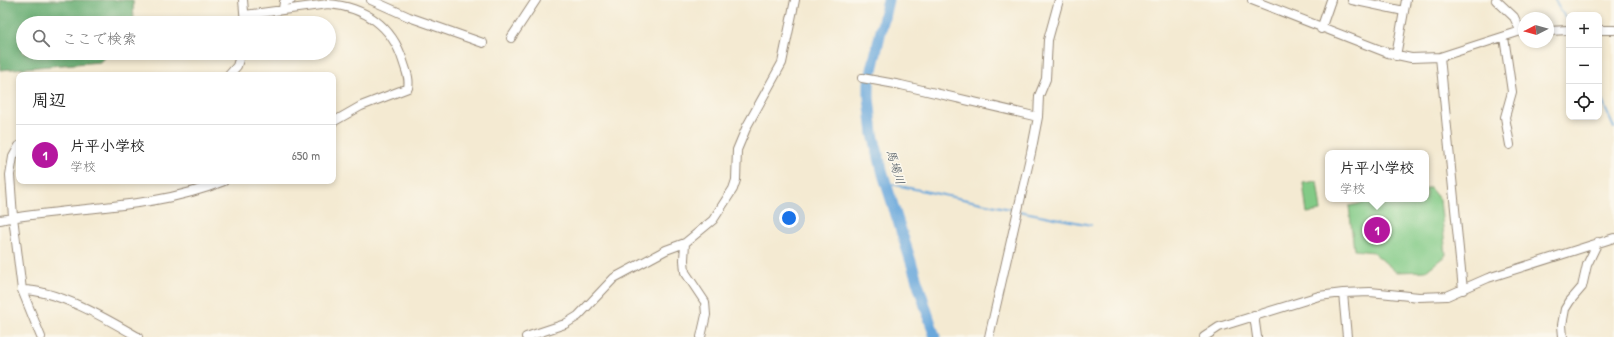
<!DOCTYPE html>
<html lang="ja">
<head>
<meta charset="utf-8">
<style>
  body { margin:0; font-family:"Patrick Hand","Klee One",sans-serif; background:#f2f2f2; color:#222 }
  .controls { position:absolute; right:12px; top:12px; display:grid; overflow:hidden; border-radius:8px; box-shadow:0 2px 6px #0003 }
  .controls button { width:36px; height:36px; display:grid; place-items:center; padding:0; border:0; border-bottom:1px solid #e0e0e0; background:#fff; color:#222; font:20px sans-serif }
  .compass { position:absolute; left:1518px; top:12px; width:36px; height:36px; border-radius:50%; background:#fff; box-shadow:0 2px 6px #0003; rotate:264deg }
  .you { position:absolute; left:789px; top:218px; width:14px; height:14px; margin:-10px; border:3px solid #fff; border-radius:50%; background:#1a73e8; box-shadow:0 0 0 6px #1a73e833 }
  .badge { display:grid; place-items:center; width:26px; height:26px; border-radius:50%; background:#b5179e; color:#fff; font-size:13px; font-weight:700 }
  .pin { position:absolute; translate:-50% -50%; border:2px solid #fff; box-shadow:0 1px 4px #0006 }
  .popup { position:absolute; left:1325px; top:150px; width:104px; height:52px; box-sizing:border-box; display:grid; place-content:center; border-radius:8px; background:#fff; filter:drop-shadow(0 1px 3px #0005); font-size:13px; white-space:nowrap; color:#767676 }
  .popup b { font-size:15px; color:#222 }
  .popup::after { content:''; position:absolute; left:50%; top:100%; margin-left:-8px; border:8px solid transparent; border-top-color:#fff }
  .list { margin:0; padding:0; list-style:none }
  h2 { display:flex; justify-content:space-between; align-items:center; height:52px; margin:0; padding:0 16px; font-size:17px }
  h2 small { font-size:13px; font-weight:400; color:#767676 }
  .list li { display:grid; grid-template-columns:26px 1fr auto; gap:12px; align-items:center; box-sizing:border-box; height:60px; padding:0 16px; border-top:1px solid #e0e0e0 }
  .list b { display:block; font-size:15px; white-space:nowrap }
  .list p { margin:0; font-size:13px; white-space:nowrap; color:#767676 }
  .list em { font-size:13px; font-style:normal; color:#767676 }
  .icon { flex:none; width:22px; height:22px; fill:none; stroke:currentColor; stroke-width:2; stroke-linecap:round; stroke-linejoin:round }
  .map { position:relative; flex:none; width:1614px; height:337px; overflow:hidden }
  .search { position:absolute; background:#fff; box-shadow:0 2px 6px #0003; left:16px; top:16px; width:320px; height:44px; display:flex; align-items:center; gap:10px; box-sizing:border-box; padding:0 14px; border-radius:22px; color:#767676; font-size:15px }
  .panel { position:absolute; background:#fff; box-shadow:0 2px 6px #0003; left:16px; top:72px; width:320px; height:112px; border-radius:8px }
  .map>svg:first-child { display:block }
  .green { fill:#82ca86; stroke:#5e7a52 }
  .forest { fill:#69ae73; stroke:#526c48 }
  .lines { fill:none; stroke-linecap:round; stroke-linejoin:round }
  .stream { stroke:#69a7db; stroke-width:2 }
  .river { stroke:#69a7db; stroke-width:11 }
  .minor-casing { stroke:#988a78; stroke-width:10 }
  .minor { stroke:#fff; stroke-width:8 }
  .labels { text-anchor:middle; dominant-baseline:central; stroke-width:3; stroke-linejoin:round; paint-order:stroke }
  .water-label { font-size:12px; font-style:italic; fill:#4b5660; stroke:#fbf7ec }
</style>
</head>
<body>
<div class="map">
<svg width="1614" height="337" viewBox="0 0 1614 337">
  <rect width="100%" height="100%" fill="#fbf7ec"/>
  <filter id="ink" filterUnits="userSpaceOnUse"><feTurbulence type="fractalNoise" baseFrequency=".025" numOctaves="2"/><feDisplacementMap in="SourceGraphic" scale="8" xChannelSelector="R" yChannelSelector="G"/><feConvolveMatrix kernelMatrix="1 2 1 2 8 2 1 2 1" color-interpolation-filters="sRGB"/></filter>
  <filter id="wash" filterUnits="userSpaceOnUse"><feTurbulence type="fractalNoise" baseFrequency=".012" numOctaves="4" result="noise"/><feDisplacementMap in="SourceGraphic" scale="16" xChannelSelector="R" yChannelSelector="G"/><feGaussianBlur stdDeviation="0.9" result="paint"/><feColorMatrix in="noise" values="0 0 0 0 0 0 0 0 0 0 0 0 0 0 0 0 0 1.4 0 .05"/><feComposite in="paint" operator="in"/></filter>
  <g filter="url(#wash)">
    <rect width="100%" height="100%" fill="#f4ead2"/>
    <!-- green -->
    <path class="green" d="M1317,181l4,30 -14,2 -4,-30z
      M1426,188h4l10,12 6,55 -20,16 -30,1 -23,-20 -19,-2 -5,-44 18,-4v-3h59z"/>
    <!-- forest -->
    <path class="forest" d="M0,0h133l1,23h-111v30h86l-9,9 -100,8z"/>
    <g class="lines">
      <!-- stream -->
      <path class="stream" d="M1555,0l14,25
        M1599,94l15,34
        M886,183l129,27
        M1019,211l72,14"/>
      <!-- river -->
      <path class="river" d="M888,0l-19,83v15l4,36 10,40 52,163"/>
    </g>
  </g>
  <g filter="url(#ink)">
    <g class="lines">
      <defs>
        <path id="minor" d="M243,0l2,23
          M371,0l38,17 74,26
          M1252,0l136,53 23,5 29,-1 84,-27
          M1352,0l52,11
          M1496,0l18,17 6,13
          M283,9l1,-7 7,-2
          M245,15l83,-11c37,3 64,22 75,57 3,10 7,17 5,27l-47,18 -28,16
          M1321,29l10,-29
          M1599,30h15
          M1548,31l21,-1
          M1504,37l8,55 -7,25 5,28
          M511,38l25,-38
          M1396,56l10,-56
          M1440,57l23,233
          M229,75l8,-9 4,-13
          M862,78l39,7 137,32
          M19,146l-6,11 -3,18 3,42 9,73 19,47
          M0,220c74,-14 153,-10 224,-39
          M22,290c36,0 85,29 116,47
          M1343,293l4,44
          M1254,315l3,22
          M526,337l39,-13 13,-8 36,-38 52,-28 19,-7
          M701,337l5,-22 -1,-13 -20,-30 -1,-12 1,-17 28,-23 20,-31 3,-9 1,-30 10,-24 35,-63 13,-63
          M989,337l42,-184 7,-36 1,-21 7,-17 2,-39 11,-40
          M1204,337l15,-10 100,-31 24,-3 27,-1 49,5 28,-1 41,-18 126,-40
          M1563,337l-1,-12 3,-16 5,-8 12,-14 5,-22 11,-23"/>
      </defs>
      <!-- minor casing -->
      <use href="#minor" class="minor-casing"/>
      <!-- minor -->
      <use href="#minor" class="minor"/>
    </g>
  </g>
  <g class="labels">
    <!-- water labels -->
    <g class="water-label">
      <text transform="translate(896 167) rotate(73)">馬場川</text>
    </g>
  </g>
</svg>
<div class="controls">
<button>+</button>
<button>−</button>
<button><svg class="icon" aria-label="locate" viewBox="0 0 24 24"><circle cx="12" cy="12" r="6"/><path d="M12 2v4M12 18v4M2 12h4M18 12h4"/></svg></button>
</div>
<svg class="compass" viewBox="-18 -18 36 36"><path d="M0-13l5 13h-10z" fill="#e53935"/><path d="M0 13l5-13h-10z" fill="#767676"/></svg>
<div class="you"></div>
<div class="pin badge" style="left:1377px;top:230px">1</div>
<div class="popup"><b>片平小学校</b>学校</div>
<div class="search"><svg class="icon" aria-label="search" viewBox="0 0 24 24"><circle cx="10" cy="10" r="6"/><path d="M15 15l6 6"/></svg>ここで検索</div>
<section class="panel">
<h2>周辺<small></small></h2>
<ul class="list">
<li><span class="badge">1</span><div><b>片平小学校</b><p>学校</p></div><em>650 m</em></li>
</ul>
</section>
</div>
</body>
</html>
